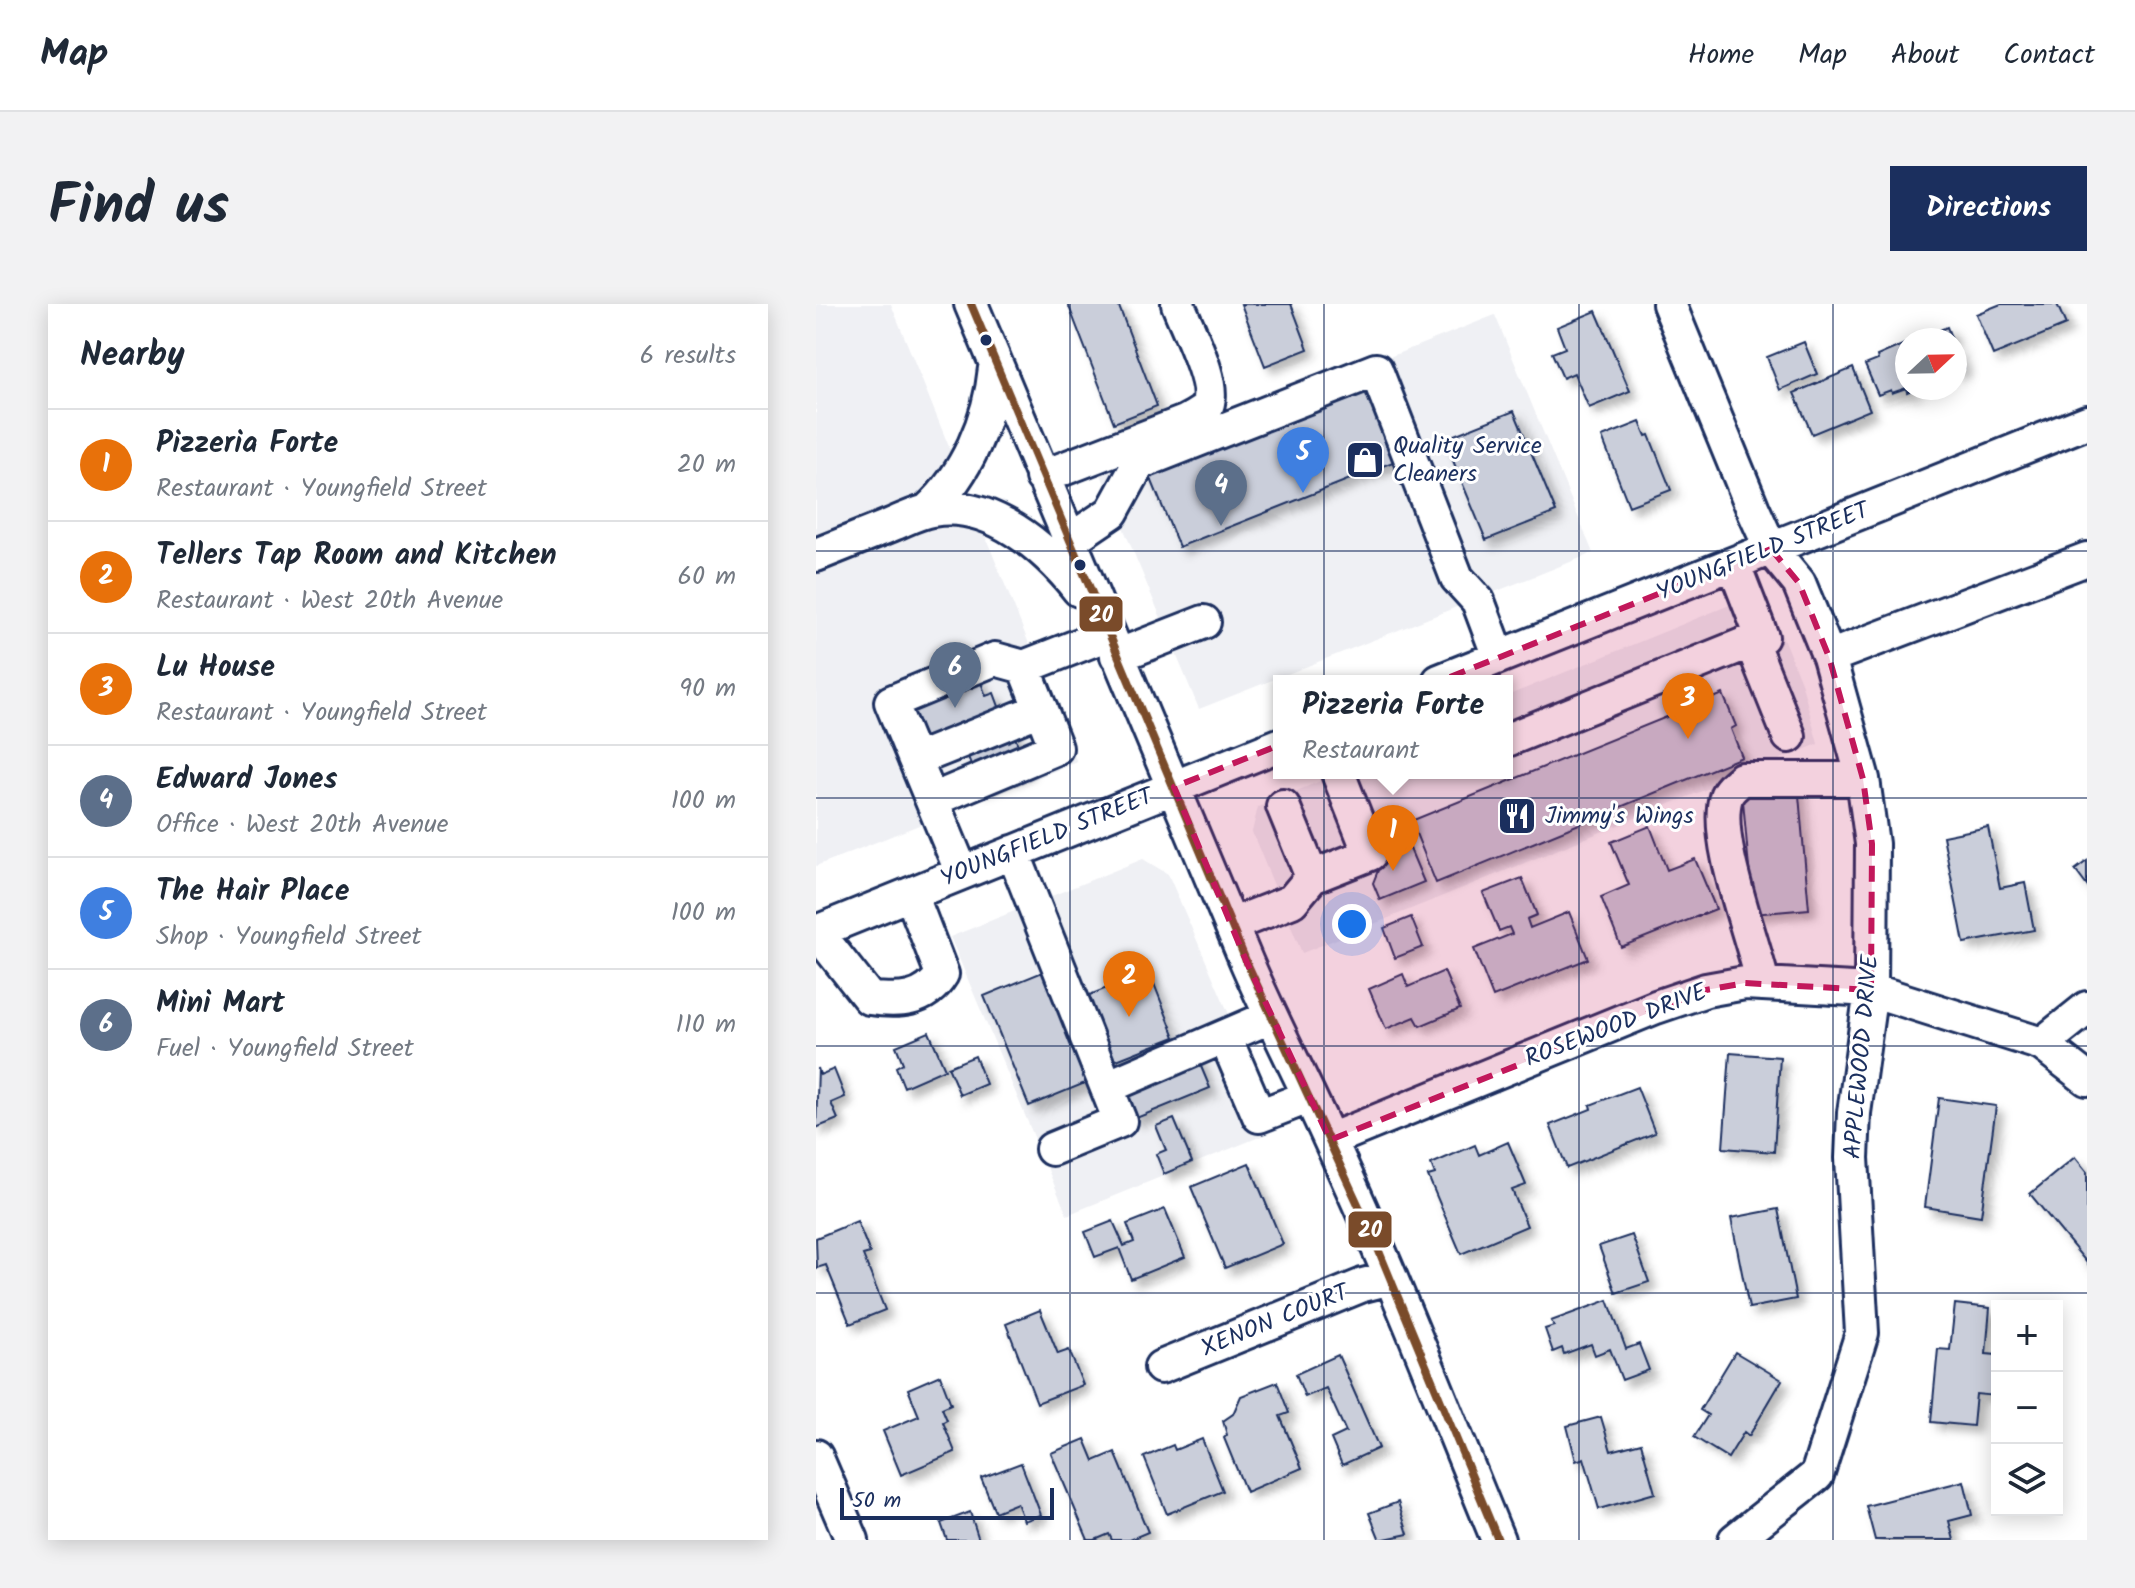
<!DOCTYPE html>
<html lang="en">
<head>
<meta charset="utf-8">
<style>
  body { margin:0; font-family:Kalam,sans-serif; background:#f2f2f3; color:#1f2937 }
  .controls { position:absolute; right:24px; bottom:24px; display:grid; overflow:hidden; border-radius:0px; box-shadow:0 4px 20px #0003 }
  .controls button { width:72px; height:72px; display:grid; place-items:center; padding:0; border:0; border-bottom:2px solid #e0e1e3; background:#fff; color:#1f2937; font:40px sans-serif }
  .compass { position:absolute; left:1079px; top:24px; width:72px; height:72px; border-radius:50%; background:#fff; box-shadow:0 4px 20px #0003; rotate:68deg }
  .scale { position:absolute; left:24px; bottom:20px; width:214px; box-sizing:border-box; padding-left:8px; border:4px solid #1b2f5e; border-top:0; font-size:22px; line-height:28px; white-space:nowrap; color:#1b2f5e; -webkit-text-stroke:6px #fff; paint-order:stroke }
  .you { position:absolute; left:536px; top:620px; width:28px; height:28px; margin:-20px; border:6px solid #fff; border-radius:50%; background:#1a73e8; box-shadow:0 0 0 12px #1a73e833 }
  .badge { display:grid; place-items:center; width:52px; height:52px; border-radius:50%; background:#1b2f5e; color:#fff; font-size:26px; font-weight:700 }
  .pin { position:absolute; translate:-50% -66px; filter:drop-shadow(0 2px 4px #0008) }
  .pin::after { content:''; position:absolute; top:42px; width:28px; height:24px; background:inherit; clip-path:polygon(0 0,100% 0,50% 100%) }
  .popup { position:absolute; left:457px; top:371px; width:240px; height:104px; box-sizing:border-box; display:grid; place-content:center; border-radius:0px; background:#fff; filter:drop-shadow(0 2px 6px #0005); font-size:26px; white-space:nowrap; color:#747a83 }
  .popup b { font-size:30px; color:#1f2937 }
  .popup::after { content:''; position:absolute; left:50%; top:100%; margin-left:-16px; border:16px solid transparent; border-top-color:#fff }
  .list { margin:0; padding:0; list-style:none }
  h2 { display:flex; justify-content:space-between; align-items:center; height:104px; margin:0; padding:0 32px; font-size:34px }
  h2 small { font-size:26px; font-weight:400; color:#747a83 }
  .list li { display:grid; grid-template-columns:52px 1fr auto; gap:24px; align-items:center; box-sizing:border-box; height:112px; padding:0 32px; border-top:2px solid #e0e1e3 }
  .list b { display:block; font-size:30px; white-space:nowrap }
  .list p { margin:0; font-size:26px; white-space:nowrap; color:#747a83 }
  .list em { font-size:26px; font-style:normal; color:#747a83 }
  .icon { flex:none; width:44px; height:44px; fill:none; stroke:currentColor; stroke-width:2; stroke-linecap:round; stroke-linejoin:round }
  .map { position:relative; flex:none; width:1271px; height:1236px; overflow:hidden; border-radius:0px }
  header { display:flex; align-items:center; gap:48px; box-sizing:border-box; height:112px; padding:0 40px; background:#fff; border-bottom:2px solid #e0e1e3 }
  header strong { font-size:38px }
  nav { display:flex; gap:44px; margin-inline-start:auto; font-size:28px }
  .intro { display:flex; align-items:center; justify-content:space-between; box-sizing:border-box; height:192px; padding:0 48px }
  h1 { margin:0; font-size:56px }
  .button { padding:20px 36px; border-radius:0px; background:#1b2f5e; color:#fff; font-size:28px; font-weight:700 }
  main { display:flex; gap:48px; padding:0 48px }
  aside { flex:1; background:#fff; border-radius:0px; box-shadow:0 4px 20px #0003 }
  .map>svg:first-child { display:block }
  .built { fill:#eff0f4 }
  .building { fill:#caceda; stroke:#1b2f5e; stroke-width:2; filter:url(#shadow) }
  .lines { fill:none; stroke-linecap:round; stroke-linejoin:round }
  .minor-casing { stroke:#1b2f5e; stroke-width:38 }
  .minor { stroke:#fff; stroke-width:32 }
  .bus-1-casing { stroke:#fff; stroke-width:14 }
  .bus-1 { stroke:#7a4b2a; stroke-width:8 }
  .marked { fill:#c2185b; fill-opacity:0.2; stroke:#c2185b; stroke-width:6; stroke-dasharray:16 10; stroke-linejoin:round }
  .grid { fill:none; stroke:#1b2f5e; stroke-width:2; stroke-opacity:0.55 }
  .bus-dot { fill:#1b2f5e; stroke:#fff; stroke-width:3 }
  .labels { text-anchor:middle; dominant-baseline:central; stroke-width:6; stroke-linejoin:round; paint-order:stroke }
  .poi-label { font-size:24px; fill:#1b2f5e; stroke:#fff; text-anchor:start }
  .street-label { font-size:24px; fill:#1b2f5e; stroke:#fff }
  .line-badge { stroke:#fff; stroke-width:3 }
  .badge-label { font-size:22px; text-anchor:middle; font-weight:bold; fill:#fff }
</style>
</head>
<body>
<header>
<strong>Map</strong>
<nav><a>Home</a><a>Map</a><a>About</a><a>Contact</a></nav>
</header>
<div class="intro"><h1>Find us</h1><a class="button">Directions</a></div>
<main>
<aside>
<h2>Nearby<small>6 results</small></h2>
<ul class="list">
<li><span class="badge" style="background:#e8710a">1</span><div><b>Pizzeria Forte</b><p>Restaurant · Youngfield Street</p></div><em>20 m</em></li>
<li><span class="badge" style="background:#e8710a">2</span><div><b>Tellers Tap Room and Kitchen</b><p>Restaurant · West 20th Avenue</p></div><em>60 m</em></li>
<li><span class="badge" style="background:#e8710a">3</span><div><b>Lu House</b><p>Restaurant · Youngfield Street</p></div><em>90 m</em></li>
<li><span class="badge" style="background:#5c6f8a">4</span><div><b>Edward Jones</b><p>Office · West 20th Avenue</p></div><em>100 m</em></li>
<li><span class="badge" style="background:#3f7fe0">5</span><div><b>The Hair Place</b><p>Shop · Youngfield Street</p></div><em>100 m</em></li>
<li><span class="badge" style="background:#5c6f8a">6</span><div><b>Mini Mart</b><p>Fuel · Youngfield Street</p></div><em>110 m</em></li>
</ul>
</aside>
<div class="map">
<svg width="1271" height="1236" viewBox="0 0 1271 1236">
  <defs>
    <filter id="shadow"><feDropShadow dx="7" dy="7" stdDeviation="4" flood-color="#0004"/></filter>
  </defs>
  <rect width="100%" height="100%" fill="#fff"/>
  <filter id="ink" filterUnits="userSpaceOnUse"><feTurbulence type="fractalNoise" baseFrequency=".0125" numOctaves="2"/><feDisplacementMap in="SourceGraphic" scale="16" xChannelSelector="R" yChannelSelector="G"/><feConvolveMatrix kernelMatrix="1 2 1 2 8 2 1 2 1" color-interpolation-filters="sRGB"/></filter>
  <g filter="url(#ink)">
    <!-- built -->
    <path class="built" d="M0,0h75l186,458 -261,104z
      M679,11l98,238 -394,156 -99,-237z
      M948,287l38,94 16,59 -516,209 -50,-121 6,-25 82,-34h167v-77z
      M327,555l25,15 111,255 -212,86 -117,-278z"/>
    <!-- building -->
    <path class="building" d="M252,0h50l39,102 -43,17z
      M425,0h50l17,45 -43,17z
      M1185,0h56l9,21 -73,30 -17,-41z
      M780,7l34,80 -41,17 -15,-35 -11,5 -11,-25 13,-5 -8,-21z
      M1131,23l5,13h-37z
      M988,38l13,32 -37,16 -13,-33z
      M1091,39v45h9l-9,4 -1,-4 -14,5 -1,-3 -13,5 -13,-30 13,-5 -1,-4z
      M1139,42l9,22 -9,4z
      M1037,64l17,42 -58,24 -18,-41z
      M551,77l31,79 -219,87 -32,-78z
      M698,107l42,101 -70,28 -42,-101z
      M824,118l6,14 3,-1 22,55 -42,16 -27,-69z
      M163,373l7,19 8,-3 7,19 -78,29 -14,-37z
      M907,390l13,32 -5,3 11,28 -306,126 -25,-62z
      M189,406l22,60 -47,18 -23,-60z
      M982,480l11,125 -56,5 -11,-125z
      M834,522l17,44 28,-11 21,50 -95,38 -20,-50 28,-12 -18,-43z
      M1172,523l12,61 25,-5 9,47 -70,13 -21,-107z
      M592,540l16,38 -44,18 -7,-17 12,-30z
      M1271,557v25l-12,-16z
      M706,574l15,37 -10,4 3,9 39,-16 19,47 -95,38 -19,-48 38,-15 -3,-7 -10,4 -16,-38z
      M595,613l12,30 -28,11 -11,-30z
      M229,667l45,110 -61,25 -45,-110z
      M333,667l26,66 -66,26 -27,-65z
      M628,667l16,38 -40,17 -5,-9 -29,12 -17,-40 34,-15 5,13z
      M113,728l16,37 -41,18 -8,-20 7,-4 -7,-17z
      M914,749l50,4 -6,95 -51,-4z
      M159,752l11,28 -26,11 -12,-28z
      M381,753l13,31 -76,31 -10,-24z
      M2,764l2,7 14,-6 11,28 -14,6 7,16 -22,9z
      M821,783l18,46 -88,35 -17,-43 41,-16 -1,-4z
      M1123,794l57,8 -15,110 -56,-9z
      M358,815l18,43 -28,12 -8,-20 10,-4 -10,-24z
      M692,838l18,43 -14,5 15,36 -66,28 -33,-78 7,-2 -4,-10 44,-19 4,10z
      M1259,853l12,15v91l-57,-69z
      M433,859l34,81 -58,24 -34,-81z
      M349,905l20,48 -54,22 -12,-31 -24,9 -10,-25 28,-11 11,25 10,-4 -7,-18z
      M962,905l18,90 -47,9 -18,-90z
      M41,917l13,32 -7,2 22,55 -35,14 -24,-59 -9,3 -1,-30z
      M816,931l17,47 -33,11 -17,-47z
      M792,996l18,49 13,-5 10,26 -27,10 -12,-31 -15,6 -4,-11 -27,10 -2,-6 -9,4 -8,-23 9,-3 -3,-5z
      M1139,1000l35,4 -4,46 11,1 -1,41 -20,-2 -3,32 -42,-4 7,-73 12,1z
      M224,1006l18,44 11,-4 14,35 -46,18 -31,-79z
      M919,1048l47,28 -33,56 -5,-4 -16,26 -34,-21 14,-22 -8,-5z
      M522,1051l41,93 -37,17 -11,-26 15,-7 -20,-44 -21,9 -9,-23z
      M124,1071l11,29 -9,4 5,12 -4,2 12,30 -54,23 -18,-44 36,-15 -11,-27z
      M461,1078l12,31 -9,3 22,52 -56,24 -22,-54 3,-3 -4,-14 10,-7 8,-18z
      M785,1113l10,34 30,-8 14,50 -56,16 -15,-51 -8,3 -9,-35z
      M269,1135l9,22 21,-9 33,80 -19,8h-17l-3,-6 -14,6h-7l-37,-87z
      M386,1135l21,52 -56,23 -23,-57 29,-12 2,5z
      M205,1159l20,52 -17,6 -7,-18 -22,9 -14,-34z
      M1148,1177l8,34 -23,6 5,19h-79l-9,-34z
      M582,1198l10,32 -28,6 -11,-27z
      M154,1208l9,28h-32l-6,-17z"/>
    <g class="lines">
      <defs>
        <path id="minor" d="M155,0l276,659c26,60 56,118 83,177 61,131 113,266 168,400
          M853,0l84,205 18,40 28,34 30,74 34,122 9,65 -1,146 -17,123 -2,45 10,175 -45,142 -82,65
          M226,173l143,-55c7,-4 16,-8 21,-14 13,-21 -20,-82 -28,-104
          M112,206c38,-35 62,-90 67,-142
          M253,237l43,-29 27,-49 237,-93 81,208 21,23 21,56
          M0,251c25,-10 50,-20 75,-30 13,-5 27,-13 41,-15 58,-11 114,38 147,80
          M935,337l38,95
          M301,352l87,-34
          M1013,353l258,-98
          M623,377l648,-259
          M691,436l255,-103 -28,-72
          M99,456l126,-51
          M116,496l124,-52 -32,-81 84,-33
          M467,502l29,71 58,-23 -32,-81
          M197,548l107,269 -68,28
          M146,569l-71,-171 104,-43 29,8
          M415,621l61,-24 20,-24
          M0,628l463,-187
          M1,628l52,66c29,4 56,4 73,-24l-31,-80
          M947,680c-10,-46 -50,-145 -37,-187 2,-7 10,-13 16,-18h121
          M409,733l34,79 49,-19
          M1226,740l45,-36
          M291,783l163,-70
          M514,836l326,-133 50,-17 39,-7 126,7 171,54 45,35
          M345,1063l202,-82 28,-7
          M0,1152l36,84"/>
      </defs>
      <!-- minor casing -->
      <use href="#minor" class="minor-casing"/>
      <!-- minor -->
      <use href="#minor" class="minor"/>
      <defs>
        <path id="bus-1" d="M155,0l276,659 127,276 124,301"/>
      </defs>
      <!-- bus-1 casing -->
      <use href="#bus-1" class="bus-1-casing"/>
      <!-- bus-1 -->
      <use href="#bus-1" class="bus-1"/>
    </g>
  </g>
  <!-- marked area -->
  <path class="marked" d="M955,245l28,34 30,74 34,122 9,65 -1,146 -126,-7 -39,7 -376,150 -83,-177 -73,-176z"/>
  <!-- grid -->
  <path class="grid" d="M254,0v1236M508,0v1236M763,0v1236M1017,0v1236M0,247h1271M0,494h1271M0,742h1271M0,989h1271"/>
  <!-- icons -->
  <defs>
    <symbol id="shop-square" viewBox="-11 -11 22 22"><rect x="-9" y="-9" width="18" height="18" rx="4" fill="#1b2f5e" stroke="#fff"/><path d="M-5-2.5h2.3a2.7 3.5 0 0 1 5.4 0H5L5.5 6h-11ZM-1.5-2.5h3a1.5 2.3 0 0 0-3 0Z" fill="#fff"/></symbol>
    <symbol id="restaurant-square" viewBox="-11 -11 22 22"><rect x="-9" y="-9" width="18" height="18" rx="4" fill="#1b2f5e" stroke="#fff"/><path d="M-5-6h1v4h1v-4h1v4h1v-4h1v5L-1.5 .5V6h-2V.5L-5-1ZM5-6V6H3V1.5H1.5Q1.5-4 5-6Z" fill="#fff"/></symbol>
  </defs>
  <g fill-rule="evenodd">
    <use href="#shop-square" x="527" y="134" width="44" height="44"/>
    <use href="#restaurant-square" x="679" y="490" width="44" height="44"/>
  </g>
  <!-- markers -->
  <g class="bus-dot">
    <circle cx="170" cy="36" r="7"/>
    <circle cx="264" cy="261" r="7"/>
  </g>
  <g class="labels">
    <!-- poi labels -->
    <g class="poi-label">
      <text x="577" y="142">Quality Service<tspan x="577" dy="28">Cleaners</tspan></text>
      <text x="729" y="512">Jimmy's Wings</text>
    </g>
    <!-- street labels -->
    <g class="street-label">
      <text transform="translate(947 248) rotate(-22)">YOUNGFIELD STREET</text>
      <text transform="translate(231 534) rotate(-22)">YOUNGFIELD STREET</text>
      <text transform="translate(800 722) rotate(-21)">ROSEWOOD DRIVE</text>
      <text transform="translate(1046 753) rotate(-85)">APPLEWOOD DRIVE</text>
      <text transform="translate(459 1017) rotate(-22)">XENON COURT</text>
    </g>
  </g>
  <g class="line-badge">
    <rect x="262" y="291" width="46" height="38" rx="8" fill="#7a4b2a"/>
    <rect x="531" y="906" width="46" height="39" rx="8" fill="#7a4b2a"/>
  </g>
  <g class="badge-label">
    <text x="285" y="318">20</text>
    <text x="554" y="933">20</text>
  </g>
</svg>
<div class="controls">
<button>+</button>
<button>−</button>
<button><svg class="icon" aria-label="layers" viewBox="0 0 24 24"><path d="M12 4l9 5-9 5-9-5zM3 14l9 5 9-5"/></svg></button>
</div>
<svg class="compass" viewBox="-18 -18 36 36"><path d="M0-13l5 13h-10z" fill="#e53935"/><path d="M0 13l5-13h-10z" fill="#747a83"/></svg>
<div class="scale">50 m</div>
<div class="you"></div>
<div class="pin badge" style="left:577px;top:567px;background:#e8710a">1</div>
<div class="popup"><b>Pizzeria Forte</b>Restaurant</div>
<div class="pin badge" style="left:313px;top:713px;background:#e8710a">2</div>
<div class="pin badge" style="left:872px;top:435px;background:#e8710a">3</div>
<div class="pin badge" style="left:405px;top:222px;background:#5c6f8a">4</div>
<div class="pin badge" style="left:487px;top:189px;background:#3f7fe0">5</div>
<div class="pin badge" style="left:139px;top:404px;background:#5c6f8a">6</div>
</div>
</main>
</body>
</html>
